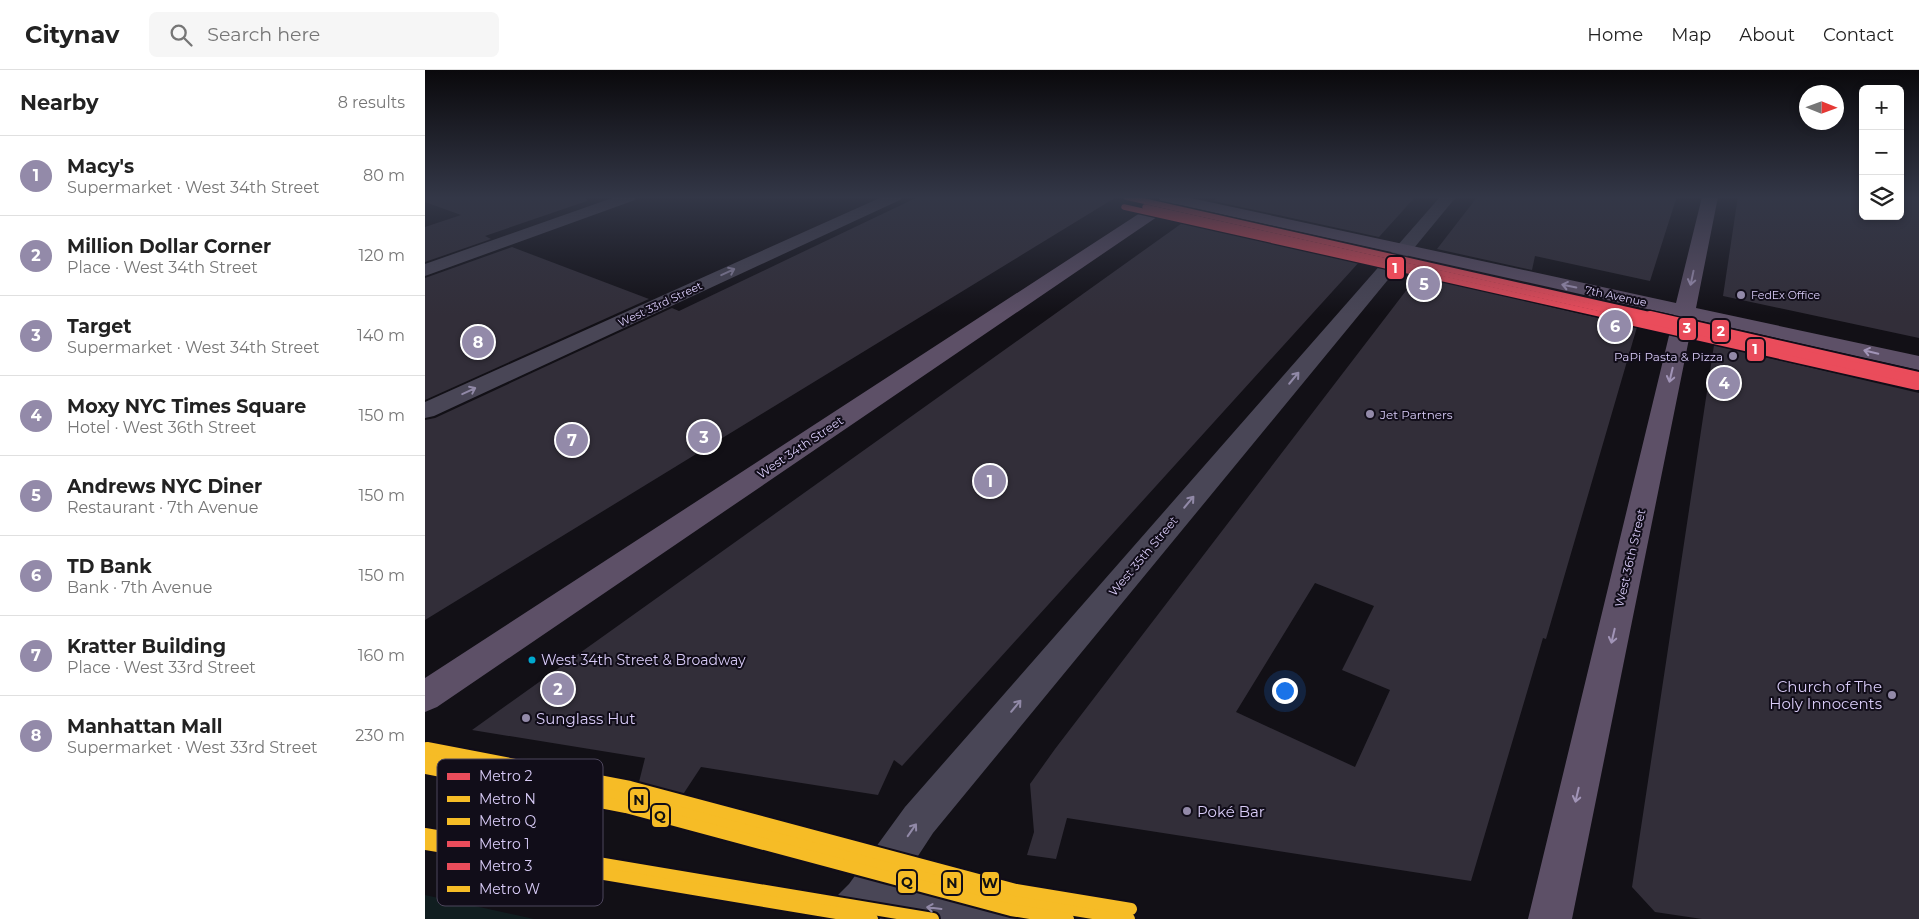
<!DOCTYPE html>
<html lang="en">
<head>
<meta charset="utf-8">
<style>
  body { margin:0; font-family:Montserrat,sans-serif; background:#f6f6f6; color:#222 }
  .controls { position:absolute; right:15px; top:15px; display:grid; overflow:hidden; border-radius:8px; box-shadow:0 2px 8px #0003 }
  .controls button { width:45px; height:45px; display:grid; place-items:center; padding:0; border:0; border-bottom:1px solid #e0e0e0; background:#fff; color:#222; font:25px sans-serif }
  .compass { position:absolute; left:1374px; top:15px; width:45px; height:45px; border-radius:50%; background:#fff; box-shadow:0 2px 8px #0003; rotate:91deg }
  .you { position:absolute; left:859px; top:620px; width:18px; height:18px; margin:-12px; border:4px solid #fff; border-radius:50%; background:#1a73e8; box-shadow:0 0 0 8px #1a73e833 }
  .badge { display:grid; place-items:center; width:32px; height:32px; border-radius:50%; background:#938aa9; color:#fff; font-size:16px; font-weight:700 }
  .pin { position:absolute; translate:-50% -50%; border:2px solid #fff; box-shadow:0 1px 5px #0006 }
  .list { margin:0; padding:0; list-style:none }
  h2 { display:flex; justify-content:space-between; align-items:center; height:65px; margin:0; padding:0 20px; font-size:21px }
  h2 small { font-size:16px; font-weight:400; color:#767676 }
  .list li { display:grid; grid-template-columns:32px 1fr auto; gap:15px; align-items:center; box-sizing:border-box; height:80px; padding:0 20px; border-top:1px solid #e0e0e0 }
  .list b { display:block; font-size:19px; white-space:nowrap }
  .list p { margin:0; font-size:16px; white-space:nowrap; color:#767676 }
  .list em { font-size:16px; font-style:normal; color:#767676 }
  .icon { flex:none; width:28px; height:28px; fill:none; stroke:currentColor; stroke-width:2; stroke-linecap:round; stroke-linejoin:round }
  .map { position:relative; flex:none; width:1494px; height:849px; overflow:hidden }
  header { display:flex; align-items:center; gap:30px; box-sizing:border-box; height:70px; padding:0 25px; background:#fff; border-bottom:1px solid #e0e0e0 }
  header strong { font-size:24px }
  nav { display:flex; gap:28px; margin-inline-start:auto; font-size:18px }
  .search { width:350px; height:45px; background:#f6f6f6; display:flex; align-items:center; gap:12px; box-sizing:border-box; padding:0 18px; border-radius:8px; color:#767676; font-size:19px }
  main { display:flex }
  aside { flex:1; background:#fff }
  .map>svg:first-child { display:block }
  .green { fill:#111e20 }
  .building { fill:#322e39; fill-rule:evenodd }
  .lines { fill:none; stroke-linecap:round; stroke-linejoin:round }
  .minor { fill:#494656; fill-rule:evenodd }
  .major { fill:#5d5067; fill-rule:evenodd }
  .metro-1-far1-casing { stroke:#110d19; stroke-width:8 }
  .metro-1-casing { stroke:#110d19; stroke-width:11 }
  .metro-2-casing { stroke:#110d19; stroke-width:16 }
  .metro-3-casing { stroke:#110d19; stroke-width:16 }
  .metro-4-far1-casing { stroke:#110d19; stroke-width:8 }
  .metro-4-casing { stroke:#110d19; stroke-width:11 }
  .metro-5-far1-casing { stroke:#110d19; stroke-width:8 }
  .metro-5-casing { stroke:#110d19; stroke-width:11 }
  .metro-6-casing { stroke:#110d19; stroke-width:16 }
  .metro-1-far1 { stroke:#ea4c5b; stroke-width:5.5 }
  .metro-1 { stroke:#ea4c5b; stroke-width:8 }
  .metro-2 { stroke:#f6bc26; stroke-width:12 }
  .metro-3 { stroke:#f6bc26; stroke-width:12 }
  .metro-4-far1 { stroke:#ea4c5b; stroke-width:5.5 }
  .metro-4 { stroke:#ea4c5b; stroke-width:8 }
  .metro-5-far1 { stroke:#ea4c5b; stroke-width:5.5 }
  .metro-5 { stroke:#ea4c5b; stroke-width:8 }
  .metro-6 { stroke:#f6bc26; stroke-width:12 }
  .oneway { stroke:#9189a7 }
  .oneway2 { stroke:#a194b7 }
  .poi-dot { fill:#938aa9; stroke:#110d19; stroke-width:2 }
  .bus-dot { fill:#00a9ce; stroke:#110d19; stroke-width:2 }
  .labels { text-anchor:middle; dominant-baseline:central; stroke-width:4; stroke-linejoin:round; paint-order:stroke }
  .far-poi-label { font-size:11px; fill:#d9ccf8; stroke:#110d19; text-anchor:start }
  .far-street-label { font-size:11px; fill:#d9ccf8; stroke:#110d19 }
  .poi-label { font-size:12px; fill:#d9ccf8; stroke:#110d19; text-anchor:end }
  .street-label { font-size:12px; fill:#d9ccf8; stroke:#110d19 }
  .near-bus-label { font-size:14px; fill:#d9ccf8; stroke:#110d19; text-anchor:start }
  .near-poi-label { font-size:15px; fill:#d9ccf8; stroke:#110d19; text-anchor:start }
  .key { fill:#110d19; stroke:#4d465c; stroke-width:1 }
  .key-label { font-size:14px; fill:#d9ccf8 }
  .line-badge { stroke:#110d19; stroke-width:2 }
  .badge-label { font-size:14px; text-anchor:middle; font-weight:bold; fill:#fff }
  .pale-badge-label { font-size:14px; text-anchor:middle; font-weight:bold; fill:#111 }
</style>
</head>
<body>
<header>
<strong>Citynav</strong>
<div class="search"><svg class="icon" aria-label="search" viewBox="0 0 24 24"><circle cx="10" cy="10" r="6"/><path d="M15 15l6 6"/></svg>Search here</div>
<nav><a>Home</a><a>Map</a><a>About</a><a>Contact</a></nav>
</header>
<main>
<aside>
<h2>Nearby<small>8 results</small></h2>
<ul class="list">
<li><span class="badge">1</span><div><b>Macy's</b><p>Supermarket · West 34th Street</p></div><em>80 m</em></li>
<li><span class="badge">2</span><div><b>Million Dollar Corner</b><p>Place · West 34th Street</p></div><em>120 m</em></li>
<li><span class="badge">3</span><div><b>Target</b><p>Supermarket · West 34th Street</p></div><em>140 m</em></li>
<li><span class="badge">4</span><div><b>Moxy NYC Times Square</b><p>Hotel · West 36th Street</p></div><em>150 m</em></li>
<li><span class="badge">5</span><div><b>Andrews NYC Diner</b><p>Restaurant · 7th Avenue</p></div><em>150 m</em></li>
<li><span class="badge">6</span><div><b>TD Bank</b><p>Bank · 7th Avenue</p></div><em>150 m</em></li>
<li><span class="badge">7</span><div><b>Kratter Building</b><p>Place · West 33rd Street</p></div><em>160 m</em></li>
<li><span class="badge">8</span><div><b>Manhattan Mall</b><p>Supermarket · West 33rd Street</p></div><em>230 m</em></li>
</ul>
</aside>
<div class="map">
<svg width="1494" height="849" viewBox="0 0 1494 849">
  <rect width="100%" height="100%" fill="#121016"/>
  <!-- green -->
  <path class="green" d="M0,825l109,24h-109z"/>
  <!-- building -->
  <path class="building" d="M0,126h161l1,5 -102,35 6,3 -66,23v-35l36,-12 -36,-13z
    M495,126h198l-693,424v-200l10,-2 237,-110 7,3z
    M795,126h196l-37,41 -166,-36z
    M1053,126h199l-27,85 -115,-25 -3,14 -95,-21z
    M1313,126h125v20h37v-20h19v142l-196,-42z
    M774,141l170,38 -10,11h2l-459,506 -8,-6 -16,35 -177,-28 -21,32h-15l-29,-5 9,-36 -173,-28z
    M87,177l137,52 -224,101v-122z
    M1003,192l101,23 -4,16 112,26 -91,312 -3,-1 -72,243 -404,-63 -11,41 -29,-4 7,-23 -4,-48 25,-35zM890,513l59,23 -32,64 48,20 -35,77 -119,-55z
    M1289,275l205,48v526h-217l-47,-7 -23,-25z"/>
  <g class="lines">
    <!-- minor -->
    <path class="minor" d="M190,127h22l-2,3 -210,76v-12z
      M457,127h20l-2,3 -466,216 -9,2v-16z
      M1015,127h16l-523,636 -32,49 116,15 15,7 7,15h-217l7,-15 20,-20 56,-77z"/>
    <!-- major -->
    <path class="major" d="M733,127h28l490,106 26,-106h16l-22,111 223,48v14l-226,-51 -121,600h-44l146,-604 -498,-111 -739,503 -12,5v-34l735,-478z"/>
    <defs>
      <path id="metro-1-far1" d="M701,127l529,119"/>
      <path id="metro-1" d="M1225,245l269,61"/>
      <path id="metro-2" d="M0,688l203,39 386,103 115,19
        M0,764l508,85"/>
      <path id="metro-3" d="M0,698l201,39 385,103 57,9
        M0,774l447,75"/>
      <path id="metro-4-far1" d="M699,137l485,109"/>
      <path id="metro-4" d="M1178,245l314,71"/>
      <path id="metro-5-far1" d="M720,137l488,109"/>
      <path id="metro-5" d="M1203,245l289,65"/>
      <path id="metro-6" d="M2,678l203,39 386,103 115,19"/>
    </defs>
    <!-- metro-1-far1 casing -->
    <use href="#metro-1-far1" class="metro-1-far1-casing"/>
    <!-- metro-1 casing -->
    <use href="#metro-1" class="metro-1-casing"/>
    <!-- metro-2 casing -->
    <use href="#metro-2" class="metro-2-casing"/>
    <!-- metro-3 casing -->
    <use href="#metro-3" class="metro-3-casing"/>
    <!-- metro-4-far1 casing -->
    <use href="#metro-4-far1" class="metro-4-far1-casing"/>
    <!-- metro-4 casing -->
    <use href="#metro-4" class="metro-4-casing"/>
    <!-- metro-5-far1 casing -->
    <use href="#metro-5-far1" class="metro-5-far1-casing"/>
    <!-- metro-5 casing -->
    <use href="#metro-5" class="metro-5-casing"/>
    <!-- metro-6 casing -->
    <use href="#metro-6" class="metro-6-casing"/>
    <!-- metro-1-far1 -->
    <use href="#metro-1-far1" class="metro-1-far1"/>
    <!-- metro-1 -->
    <use href="#metro-1" class="metro-1"/>
    <!-- metro-2 -->
    <use href="#metro-2" class="metro-2"/>
    <!-- metro-3 -->
    <use href="#metro-3" class="metro-3"/>
    <!-- metro-4-far1 -->
    <use href="#metro-4-far1" class="metro-4-far1"/>
    <!-- metro-4 -->
    <use href="#metro-4" class="metro-4"/>
    <!-- metro-5-far1 -->
    <use href="#metro-5-far1" class="metro-5-far1"/>
    <!-- metro-5 -->
    <use href="#metro-5" class="metro-5"/>
    <!-- metro-6 -->
    <use href="#metro-6" class="metro-6"/>
  </g>
  <!-- one-way arrows -->
  <defs><path id="oneway-shaft" d="M-6 0H5M1.5-3L5.5 0L1.5 3" fill="none" stroke-width="1.6" stroke-linecap="round" stroke-linejoin="round" transform="scale(1.25)"/></defs>
  <g class="oneway">
    <use href="#oneway-shaft" transform="translate(303 202) rotate(-25)"/>
    <use href="#oneway-shaft" transform="translate(869 308) rotate(-50)"/>
    <use href="#oneway-shaft" transform="translate(44 321) rotate(-25)"/>
    <use href="#oneway-shaft" transform="translate(764 432) rotate(-50)"/>
    <use href="#oneway-shaft" transform="translate(591 636) rotate(-50)"/>
    <use href="#oneway-shaft" transform="translate(487 760) rotate(-55)"/>
    <use href="#oneway-shaft" transform="translate(509 838) rotate(-173)"/>
  </g>
  <g class="oneway2">
    <use href="#oneway-shaft" transform="translate(1267 208) rotate(102)"/>
    <use href="#oneway-shaft" transform="translate(1144 216) rotate(-168)"/>
    <use href="#oneway-shaft" transform="translate(1446 282) rotate(-167)"/>
    <use href="#oneway-shaft" transform="translate(1246 305) rotate(103)"/>
    <use href="#oneway-shaft" transform="translate(1188 566) rotate(103)"/>
    <use href="#oneway-shaft" transform="translate(1152 725) rotate(103)"/>
  </g>
  <!-- sky -->
  <linearGradient id="sky" x2="0" y2="1"><stop stop-color="#0a090c"/><stop offset="0.52" stop-color="#333747"/><stop offset="1" stop-color="#333747" stop-opacity="0"/></linearGradient>
  <rect width="1494" height="245" fill="url(#sky)"/>
  <!-- markers -->
  <g class="poi-dot">
    <circle cx="1316" cy="225" r="5"/>
    <circle cx="1308" cy="286" r="5"/>
    <circle cx="945" cy="344" r="5"/>
    <circle cx="1467" cy="625" r="5"/>
    <circle cx="101" cy="648" r="5"/>
    <circle cx="762" cy="741" r="5"/>
  </g>
  <circle class="bus-dot" cx="107" cy="590" r="4.5"/>
  <g class="labels">
    <!-- far-poi labels -->
    <g class="far-poi-label">
      <text x="1326" y="225">FedEx Office</text>
    </g>
    <!-- far-street labels -->
    <g class="far-street-label">
      <text transform="translate(1191 226) rotate(12)">7th Avenue</text>
      <text transform="translate(235 234) rotate(-25)">West 33rd Street</text>
    </g>
    <!-- poi labels -->
    <g class="poi-label">
      <text x="1298" y="286">PaPi Pasta &amp; Pizza</text>
      <text x="955" y="344" text-anchor="start">Jet Partners</text>
    </g>
    <!-- street labels -->
    <g class="street-label">
      <text transform="translate(375 377) rotate(-34)">West 34th Street</text>
      <text transform="translate(718 486) rotate(-50)">West 35th Street</text>
      <text transform="translate(1205 488) rotate(-77)">West 36th Street</text>
    </g>
    <!-- near-bus labels -->
    <g class="near-bus-label">
      <text x="116" y="590">West 34th Street &amp; Broadway</text>
    </g>
    <!-- near-poi labels -->
    <g class="near-poi-label">
      <text x="1457" y="616" text-anchor="end">Church of The<tspan x="1457" dy="17">Holy Innocents</tspan></text>
      <text x="111" y="648">Sunglass Hut</text>
      <text x="772" y="741">Poké Bar</text>
    </g>
  </g>
  <!-- legend -->
  <rect x="12" y="689" width="166" height="147" rx="8" class="key"/>
  <rect x="22" y="703" width="23" height="7" fill="#ea4c5b"/>
  <rect x="22" y="726" width="23" height="6" fill="#f6bc26"/>
  <rect x="22" y="748" width="23" height="7" fill="#f6bc26"/>
  <rect x="22" y="771" width="23" height="6" fill="#ea4c5b"/>
  <rect x="22" y="793" width="23" height="7" fill="#ea4c5b"/>
  <rect x="22" y="816" width="23" height="6" fill="#f6bc26"/>
  <g class="key-label">
    <text x="54" y="711">Metro 2</text>
    <text x="54" y="734">Metro N</text>
    <text x="54" y="756">Metro Q</text>
    <text x="54" y="779">Metro 1</text>
    <text x="54" y="801">Metro 3</text>
    <text x="54" y="824">Metro W</text>
  </g>
  <g class="line-badge">
    <rect x="961" y="186" width="19" height="24" rx="5" fill="#ea4c5b"/>
    <rect x="1253" y="247" width="19" height="24" rx="5" fill="#ea4c5b"/>
    <rect x="1286" y="249" width="19" height="24" rx="5" fill="#ea4c5b"/>
    <rect x="1321" y="268" width="19" height="24" rx="5" fill="#ea4c5b"/>
    <rect x="204" y="718" width="20" height="24" rx="5" fill="#f6bc26"/>
    <rect x="226" y="734" width="19" height="24" rx="5" fill="#f6bc26"/>
    <rect x="472" y="800" width="20" height="24" rx="5" fill="#f6bc26"/>
    <rect x="556" y="801" width="19" height="24" rx="5" fill="#f6bc26"/>
    <rect x="517" y="801" width="20" height="24" rx="5" fill="#f6bc26"/>
  </g>
  <g class="badge-label">
    <text x="970" y="203">1</text>
    <text x="1262" y="263">3</text>
    <text x="1296" y="266">2</text>
    <text x="1330" y="284">1</text>
  </g>
  <g class="pale-badge-label">
    <text x="214" y="735">N</text>
    <text x="235" y="751">Q</text>
    <text x="482" y="817">Q</text>
    <text x="565" y="818">W</text>
    <text x="527" y="818">N</text>
  </g>
</svg>
<div class="controls">
<button>+</button>
<button>−</button>
<button><svg class="icon" aria-label="layers" viewBox="0 0 24 24"><path d="M12 4l9 5-9 5-9-5zM3 14l9 5 9-5"/></svg></button>
</div>
<svg class="compass" viewBox="-18 -18 36 36"><path d="M0-13l5 13h-10z" fill="#e53935"/><path d="M0 13l5-13h-10z" fill="#767676"/></svg>
<div class="you"></div>
<div class="pin badge" style="left:565px;top:411px">1</div>
<div class="pin badge" style="left:133px;top:619px">2</div>
<div class="pin badge" style="left:279px;top:367px">3</div>
<div class="pin badge" style="left:1299px;top:313px">4</div>
<div class="pin badge" style="left:999px;top:214px">5</div>
<div class="pin badge" style="left:1190px;top:256px">6</div>
<div class="pin badge" style="left:147px;top:370px">7</div>
<div class="pin badge" style="left:53px;top:272px">8</div>
</div>
</main>
</body>
</html>
